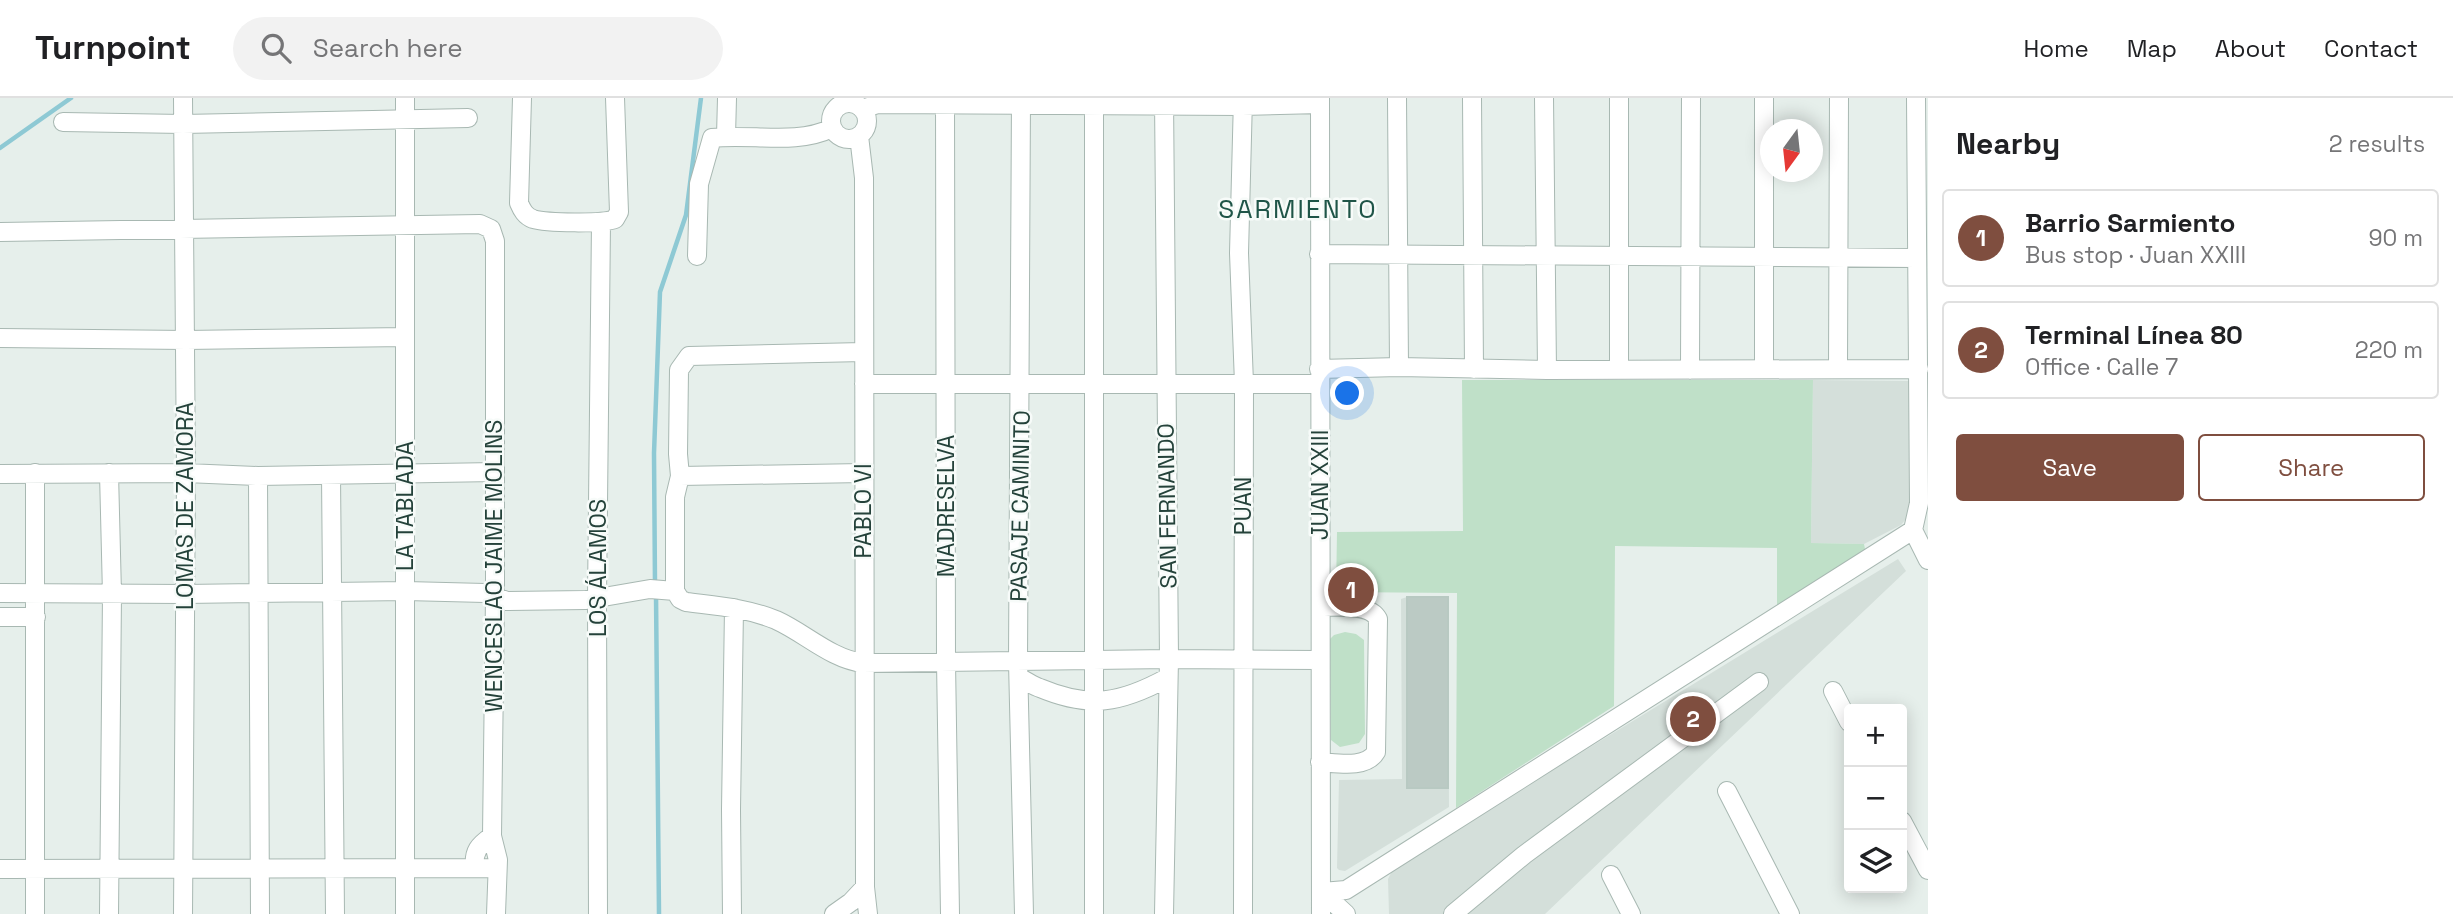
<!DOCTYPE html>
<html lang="en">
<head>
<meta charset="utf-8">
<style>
  body { margin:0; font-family:"Space Grotesk",sans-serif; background:#f2f2f2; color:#202124 }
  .controls { position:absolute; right:21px; bottom:21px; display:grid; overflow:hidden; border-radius:7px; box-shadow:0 4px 18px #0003 }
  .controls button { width:63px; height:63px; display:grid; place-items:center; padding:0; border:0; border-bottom:2px solid #e0e0e0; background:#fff; color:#202124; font:35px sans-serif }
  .compass { position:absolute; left:1760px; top:21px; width:63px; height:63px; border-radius:50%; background:#fff; box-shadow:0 4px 18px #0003; rotate:195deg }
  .you { position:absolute; left:1348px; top:296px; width:24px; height:24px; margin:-18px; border:5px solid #fff; border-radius:50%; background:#1a73e8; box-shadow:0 0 0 10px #1a73e833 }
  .badge { display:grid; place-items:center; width:46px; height:46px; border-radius:50%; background:#7f4e3f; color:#fff; font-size:23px; font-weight:700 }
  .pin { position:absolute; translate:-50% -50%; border:4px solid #fff; box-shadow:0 2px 7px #0006 }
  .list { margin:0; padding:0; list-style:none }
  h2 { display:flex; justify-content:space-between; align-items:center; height:91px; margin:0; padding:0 28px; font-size:30px }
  h2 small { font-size:23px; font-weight:400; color:#757577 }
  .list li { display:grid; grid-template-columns:46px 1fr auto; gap:21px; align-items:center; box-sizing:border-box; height:98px; margin:0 14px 14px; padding:0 14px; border:2px solid #e0e0e0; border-radius:7px }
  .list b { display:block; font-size:26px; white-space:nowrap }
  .list p { margin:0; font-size:23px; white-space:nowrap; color:#757577 }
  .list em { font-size:23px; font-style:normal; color:#757577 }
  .actions { display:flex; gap:14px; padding:21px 28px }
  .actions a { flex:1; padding:16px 0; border:2px solid #7f4e3f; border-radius:7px; text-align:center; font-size:24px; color:#7f4e3f }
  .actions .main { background:#7f4e3f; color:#fff }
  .icon { flex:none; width:38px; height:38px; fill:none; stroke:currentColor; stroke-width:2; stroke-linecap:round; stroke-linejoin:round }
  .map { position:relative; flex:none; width:1928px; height:816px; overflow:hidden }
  header { display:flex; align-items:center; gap:42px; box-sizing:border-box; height:98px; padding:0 35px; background:#fff; border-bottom:2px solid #e0e0e0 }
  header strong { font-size:33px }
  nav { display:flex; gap:38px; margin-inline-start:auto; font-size:24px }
  .search { width:490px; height:63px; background:#f2f2f2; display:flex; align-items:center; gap:18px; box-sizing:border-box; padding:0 24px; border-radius:38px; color:#757577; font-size:26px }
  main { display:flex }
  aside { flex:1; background:#fff }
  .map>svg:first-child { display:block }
  .built { fill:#d4dfda }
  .green { fill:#bfe0c8 }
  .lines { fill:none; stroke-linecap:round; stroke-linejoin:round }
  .stream { stroke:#8ec9d4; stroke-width:4.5 }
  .building { fill:#bbcac4; stroke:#b8c9c2; stroke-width:2 }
  .minor-casing { stroke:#a8b8b2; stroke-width:20 }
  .minor { stroke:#fff; stroke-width:18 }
  .labels { text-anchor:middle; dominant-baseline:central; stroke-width:5; stroke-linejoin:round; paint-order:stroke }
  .street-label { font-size:23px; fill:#24423a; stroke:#f7fbf9 }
  .quarter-label { font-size:26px; letter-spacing:2px; fill:#1f5548; stroke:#f7fbf9 }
</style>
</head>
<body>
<header>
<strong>Turnpoint</strong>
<div class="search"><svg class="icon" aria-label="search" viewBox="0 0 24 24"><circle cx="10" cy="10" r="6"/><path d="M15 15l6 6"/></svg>Search here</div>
<nav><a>Home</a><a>Map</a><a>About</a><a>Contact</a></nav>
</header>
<main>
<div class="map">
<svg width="1928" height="816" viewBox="0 0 1928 816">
  <rect width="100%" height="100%" fill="#e6efeb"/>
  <!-- built -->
  <path class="built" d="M1813,282l98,1 -1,133 -9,11 -37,19 -53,-1z
    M1898,461l8,12 -361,343h-156l-1,-35 6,-12z
    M1407,499h41l1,210 -104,64 -6,-1 -2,-2 2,-88 63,-1 -1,-180z"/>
  <!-- green -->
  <path class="green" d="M1462,282h351l-2,163 53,1 2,10 -89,55v-61l-162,-2 -1,160 -158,102 1,-215 -121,-1 1,-60 126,-1z
    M1345,534l11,2 8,6 1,94 -6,9 -19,4 -9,-7 -1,-101 4,-4z"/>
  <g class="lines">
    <!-- stream -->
    <path class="stream" d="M0,50l71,-50
      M655,487l-1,-132 6,-161 26,-77 15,-117
      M656,496l3,320"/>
  </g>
  <!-- building -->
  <path class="building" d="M1407,499h41v191h-41z"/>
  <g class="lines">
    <defs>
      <path id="minor" d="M405,0v816
        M522,0l-3,105c3,7 6,13 14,16 13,4 71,5 82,0l4,-7 -4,-114
        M945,0l1,564 4,252
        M1021,0l-3,564 6,252
        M1094,0v816
        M1243,0l-4,155 5,130 -1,531
        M1320,0l1,816
        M1397,0l2,269
        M1472,0l2,271
        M1544,0l3,272
        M1619,0v272
        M1916,0l3,405 -6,27 15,30
        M831 23a18 18 0 1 1 36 0a18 18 0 1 1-36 0Z
        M862,11l16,-5 364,2 78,-2
        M63,24l120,2 285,-6
        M726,38l1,-38
        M0,134l480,-8 11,5 4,12v356l-3,239 6,24 -2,54
        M1319,156l598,4
        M697,158l2,-72 13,-46c39,-5 83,8 120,-10
        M0,240l186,2 219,-3
        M1838,270l1,-270
        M1319,271l80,-2 148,3 372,-1
        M1764,271v-271
        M1690,272l1,-272
        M864,286h455
        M109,375l3,121 -3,320
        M0,376l186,-1 72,3 237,-4
        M331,377l4,439
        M258,378l2,438
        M680,378l183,-3
        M675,493l5,8 6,3c31,4 61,6 90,18 29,13 55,39 87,43l306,-4 151,1
        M675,493v-94l5,-21 -2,-22 1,-84 10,-14 174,-4
        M0,495l185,1 221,-3 79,2 22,8 79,-1 64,-11 25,2
        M0,519h36
        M1020,580c7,3 13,8 20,10 50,21 81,15 127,-10
        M1833,593l16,31
        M1320,664c17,1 46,7 56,-10l2,-133c-8,-16 -41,-12 -57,-12
        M1727,693l63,123
        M1902,723l26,49
        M475,770c-2,-17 4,-23 17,-32
        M0,771l497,-1
        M1611,777l20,39
        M865,789l3,27
        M1322,794l24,-2 567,-360
        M1322,794l24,22
        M35,816v-441
        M183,816l3,-441 -3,-375
        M598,816l-1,-316 4,-375
        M732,816l-1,-104 3,-202
        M834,816l17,-12 14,-15 -1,-709 -5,-42
        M1164,816l5,-255 -5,-561
        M1453,816l71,-59 235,-173"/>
    </defs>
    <!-- minor casing -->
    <use href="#minor" class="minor-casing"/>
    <!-- minor -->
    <use href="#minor" class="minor"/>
  </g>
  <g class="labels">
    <!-- street labels -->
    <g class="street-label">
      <text transform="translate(1320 387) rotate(-90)">JUAN XXIII</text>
      <text transform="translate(185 408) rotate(-90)">LOMAS DE ZAMORA</text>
      <text transform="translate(405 408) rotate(-90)">LA TABLADA</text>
      <text transform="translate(946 408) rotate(-90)">MADRESELVA</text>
      <text transform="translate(1020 408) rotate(-89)">PASAJE CAMINITO</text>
      <text transform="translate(1167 408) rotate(-91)">SAN FERNANDO</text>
      <text transform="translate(1243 408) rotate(-90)">PUAN</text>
      <text transform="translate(863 413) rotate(-90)">PABLO VI</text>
      <text transform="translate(494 468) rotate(-90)">WENCESLAO JAIME MOLINS</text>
      <text transform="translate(598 470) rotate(-90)">LOS ÁLAMOS</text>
    </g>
    <!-- quarter labels -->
    <g class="quarter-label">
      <text x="1298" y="111">SARMIENTO</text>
    </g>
  </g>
</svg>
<div class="controls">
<button>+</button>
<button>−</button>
<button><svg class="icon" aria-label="layers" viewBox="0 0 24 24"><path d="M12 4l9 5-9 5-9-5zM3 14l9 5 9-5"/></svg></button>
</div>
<svg class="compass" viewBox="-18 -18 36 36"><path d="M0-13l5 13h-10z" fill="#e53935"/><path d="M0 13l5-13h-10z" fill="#757577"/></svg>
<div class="you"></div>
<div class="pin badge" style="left:1351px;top:492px">1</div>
<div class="pin badge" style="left:1693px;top:621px">2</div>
</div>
<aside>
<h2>Nearby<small>2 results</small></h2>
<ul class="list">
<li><span class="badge">1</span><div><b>Barrio Sarmiento</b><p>Bus stop · Juan XXIII</p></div><em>90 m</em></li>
<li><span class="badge">2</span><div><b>Terminal Línea 80</b><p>Office · Calle 7</p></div><em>220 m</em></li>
</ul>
<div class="actions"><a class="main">Save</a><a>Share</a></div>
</aside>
</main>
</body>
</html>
